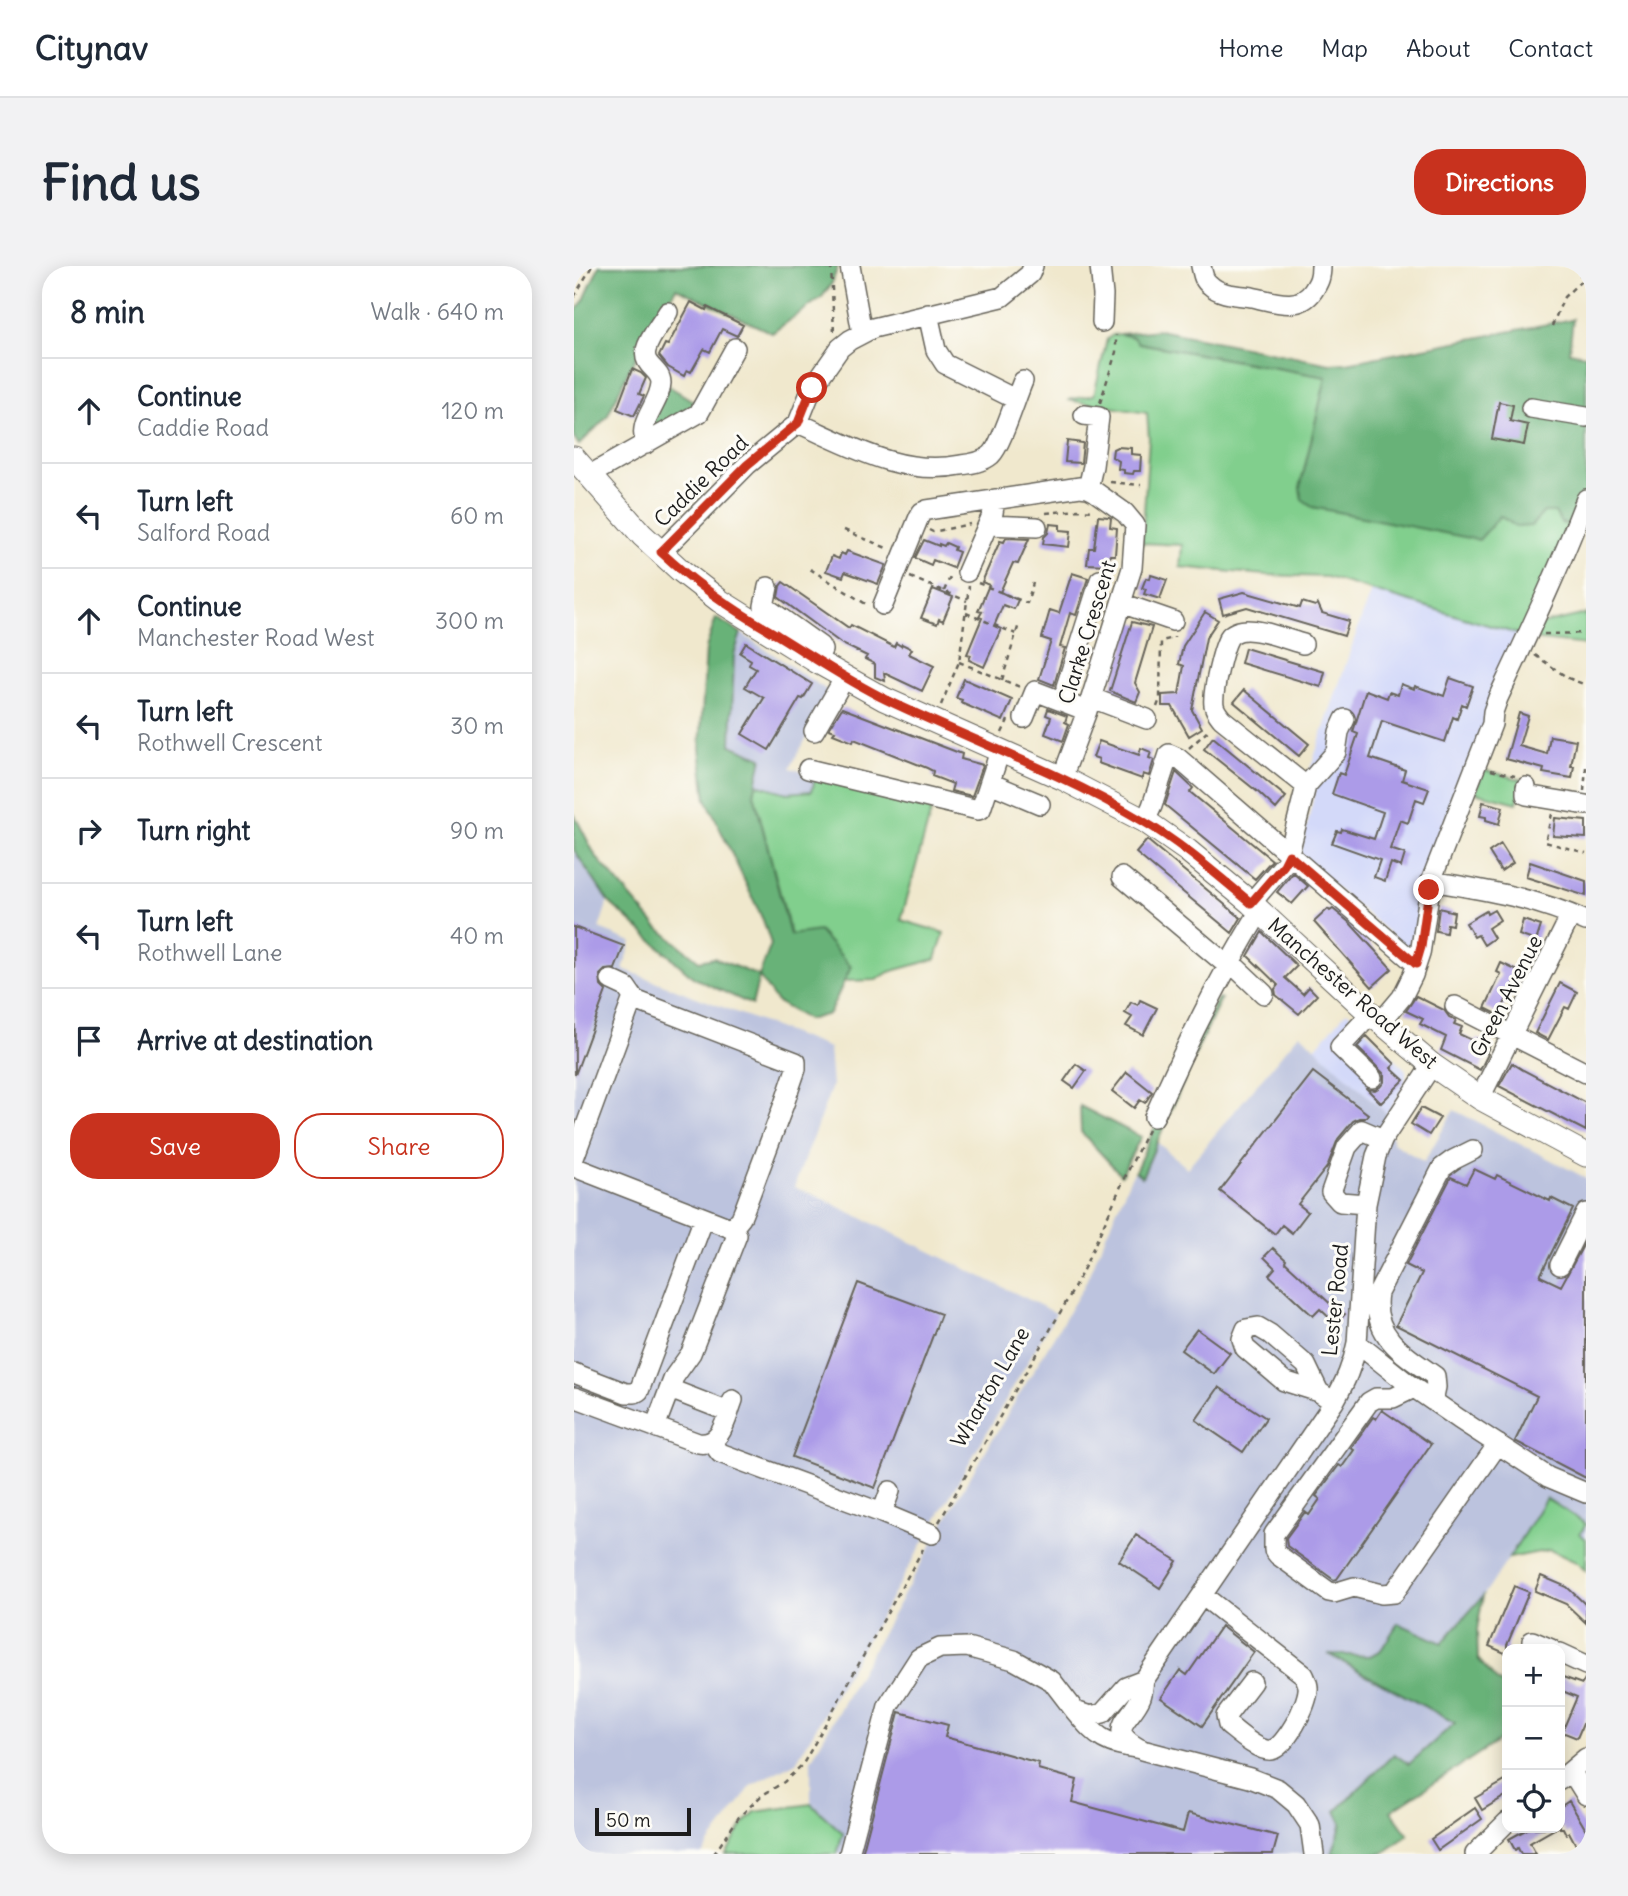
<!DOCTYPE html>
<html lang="en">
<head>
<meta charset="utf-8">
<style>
  body { margin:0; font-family:Delius,sans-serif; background:#f2f2f3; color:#1f2937 }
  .controls { position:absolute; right:21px; bottom:21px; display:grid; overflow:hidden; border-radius:14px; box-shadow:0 4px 18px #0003 }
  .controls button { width:63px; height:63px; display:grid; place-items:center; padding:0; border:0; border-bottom:2px solid #e0e1e3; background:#fff; color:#1f2937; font:35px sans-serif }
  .scale { position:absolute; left:21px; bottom:18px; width:96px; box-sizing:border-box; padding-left:7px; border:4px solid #1c1c1c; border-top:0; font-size:19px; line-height:24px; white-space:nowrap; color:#1c1c1c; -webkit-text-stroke:5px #fdfcf7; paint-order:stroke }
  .stop { position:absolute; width:21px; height:21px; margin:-16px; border:5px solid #c8321e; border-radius:50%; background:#fff }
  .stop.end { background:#c8321e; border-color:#fff; box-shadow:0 2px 7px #0008 }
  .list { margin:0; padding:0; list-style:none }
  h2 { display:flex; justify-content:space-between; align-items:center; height:91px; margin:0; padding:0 28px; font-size:30px }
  h2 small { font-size:23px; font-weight:400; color:#747a83 }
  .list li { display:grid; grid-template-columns:46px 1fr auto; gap:21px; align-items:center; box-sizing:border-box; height:105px; padding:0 28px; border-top:2px solid #e0e1e3 }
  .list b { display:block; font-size:26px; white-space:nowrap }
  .list p { margin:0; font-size:23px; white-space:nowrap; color:#747a83 }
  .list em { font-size:23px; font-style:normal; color:#747a83 }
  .actions { display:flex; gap:14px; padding:21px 28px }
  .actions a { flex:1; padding:16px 0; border:2px solid #c8321e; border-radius:28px; text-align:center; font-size:24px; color:#c8321e }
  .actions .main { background:#c8321e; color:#fff }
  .icon { flex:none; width:38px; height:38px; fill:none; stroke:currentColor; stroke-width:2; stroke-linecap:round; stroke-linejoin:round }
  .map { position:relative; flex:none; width:1012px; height:1588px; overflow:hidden; border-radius:28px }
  header { display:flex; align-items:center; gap:42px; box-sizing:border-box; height:98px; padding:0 35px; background:#fff; border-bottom:2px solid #e0e1e3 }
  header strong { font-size:33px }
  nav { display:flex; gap:38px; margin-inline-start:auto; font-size:24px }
  .intro { display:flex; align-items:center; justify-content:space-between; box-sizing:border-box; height:168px; padding:0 42px }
  h1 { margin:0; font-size:49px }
  .button { padding:18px 32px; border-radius:28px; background:#c8321e; color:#fff; font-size:24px; font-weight:700 }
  main { display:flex; gap:42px; padding:0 42px }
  aside { flex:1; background:#fff; border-radius:28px; box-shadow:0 4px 18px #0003 }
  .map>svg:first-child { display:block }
  .built { fill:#d3d9f9 }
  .industrial { fill:#bcc3de }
  .green { fill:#81cf8d; stroke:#4e7654; stroke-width:2 }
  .forest { fill:#68b278; stroke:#42674a; stroke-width:2 }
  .building { fill:#ac9be8 }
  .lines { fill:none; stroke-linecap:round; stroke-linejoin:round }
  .minor-casing { stroke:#66635a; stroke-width:22 }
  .major-casing { stroke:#66635a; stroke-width:25 }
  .path { stroke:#66635a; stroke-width:2.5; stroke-dasharray:5 5; stroke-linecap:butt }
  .minor { stroke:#fff; stroke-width:19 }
  .major { stroke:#fff; stroke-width:23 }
  .route { stroke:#c8321e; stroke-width:9 }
  .labels { text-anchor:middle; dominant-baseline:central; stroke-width:6; stroke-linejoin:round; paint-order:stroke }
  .street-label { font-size:21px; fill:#1c1c1c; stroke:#fdfcf7 }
</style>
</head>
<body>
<header>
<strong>Citynav</strong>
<nav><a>Home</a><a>Map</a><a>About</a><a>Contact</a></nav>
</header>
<div class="intro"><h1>Find us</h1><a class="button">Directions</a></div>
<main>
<aside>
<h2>8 min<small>Walk · 640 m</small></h2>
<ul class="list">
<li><svg class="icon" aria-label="ahead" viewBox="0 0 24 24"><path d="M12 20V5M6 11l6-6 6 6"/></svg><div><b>Continue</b><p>Caddie Road</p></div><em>120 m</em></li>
<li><svg class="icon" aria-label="left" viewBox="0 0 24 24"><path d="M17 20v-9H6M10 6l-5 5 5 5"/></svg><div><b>Turn left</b><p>Salford Road</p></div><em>60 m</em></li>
<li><svg class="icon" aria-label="ahead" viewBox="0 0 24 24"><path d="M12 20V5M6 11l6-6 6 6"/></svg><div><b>Continue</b><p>Manchester Road West</p></div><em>300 m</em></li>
<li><svg class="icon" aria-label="left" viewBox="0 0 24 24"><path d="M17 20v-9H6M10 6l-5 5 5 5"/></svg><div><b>Turn left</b><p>Rothwell Crescent</p></div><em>30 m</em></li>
<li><svg class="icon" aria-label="right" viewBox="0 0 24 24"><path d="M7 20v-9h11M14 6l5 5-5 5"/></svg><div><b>Turn right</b></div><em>90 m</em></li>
<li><svg class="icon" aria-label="left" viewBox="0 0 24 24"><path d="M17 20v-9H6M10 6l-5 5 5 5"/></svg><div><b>Turn left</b><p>Rothwell Lane</p></div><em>40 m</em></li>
<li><svg class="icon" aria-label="arrive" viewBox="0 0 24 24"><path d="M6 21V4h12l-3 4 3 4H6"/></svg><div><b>Arrive at destination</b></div></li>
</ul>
<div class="actions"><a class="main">Save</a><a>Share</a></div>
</aside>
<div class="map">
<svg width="1012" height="1588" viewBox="0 0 1012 1588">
  <rect width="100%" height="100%" fill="#fdfcf7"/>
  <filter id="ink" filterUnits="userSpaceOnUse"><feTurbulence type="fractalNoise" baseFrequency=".0143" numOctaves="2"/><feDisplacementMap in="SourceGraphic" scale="14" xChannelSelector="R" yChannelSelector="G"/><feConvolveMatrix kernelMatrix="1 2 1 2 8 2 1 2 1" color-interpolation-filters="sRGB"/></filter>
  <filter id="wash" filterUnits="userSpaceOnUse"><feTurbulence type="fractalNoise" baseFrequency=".00686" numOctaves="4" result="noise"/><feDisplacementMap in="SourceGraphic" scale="28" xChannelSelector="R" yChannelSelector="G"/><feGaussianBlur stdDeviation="1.57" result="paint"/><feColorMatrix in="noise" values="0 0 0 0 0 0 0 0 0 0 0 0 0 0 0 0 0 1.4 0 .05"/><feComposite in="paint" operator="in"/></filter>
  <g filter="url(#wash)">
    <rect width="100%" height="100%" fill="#f0e8cd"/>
    <!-- built -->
    <path class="built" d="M797,324l150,45 -93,227 -14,92 -114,-97 17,-75 -9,-7z
      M773,745l59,59v13l-19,31 -72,-66z"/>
    <!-- industrial -->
    <path class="industrial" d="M167,367l90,60 -41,75 26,7 -4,16 -25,2 -31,-9 5,-26 -30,-13 2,-90z
      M0,584l34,51 -9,28 33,13 -9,27 206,79 3,38 -38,101 21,8 241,118 -260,449 -44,23 -50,69h-128z
      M726,767l87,81 6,29 31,19 30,-52 132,68v361l-7,-5 6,-9 -40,-27 -36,60 -26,38 -42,47 -43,-20 -17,27 -11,6 -40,-2 126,69 -47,41 -15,-10 -58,57 6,12 -10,31h-495l6,-21 -32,-29v-44l153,-273 120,-201 46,-107 5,-8 8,6 14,-35 30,26z"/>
    <!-- green -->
    <path class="green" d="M546,68l13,3 6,6 187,34 -26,111 200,28 17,11 27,-15h12l15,14 -50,109 -194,-58 -62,-2 -85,-8 2,-22 -40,-2 7,-105 -2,-25 -79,-13 26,-5 13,-56 6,-4z
      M1012,348v31l-55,-6 6,-14z
      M910,504l39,10 -6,23 -42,-11z
      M242,509l117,30 -32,115 43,13 -8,26 -47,13 -13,8 -32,1 7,-15 -60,-31 -37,-141 2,-10 31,9 25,-2z
      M972,1232l40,26 -6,10 6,5v32l-10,-9 -26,-12 -41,8z
      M237,1538l32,29 -6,21h-111l16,-28 13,-14z"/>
    <!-- forest -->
    <path class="forest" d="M25,0h239l-6,17 -10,14 -50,36 -96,-45 -47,82 -22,47 -28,28 -5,-7v-125l10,-13z
      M999,53l-4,33 17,3v157l-15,14 -10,-3 -6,-11h-11l-13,14 -14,1 -17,-11 -21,24 -167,-33 -10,-7 -2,-12 26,-111 -187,-34 -6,-6 -13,-3 39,-4 171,34 17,-1z
      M93,119l31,19 -59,40z
      M142,352l25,15 -7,22 -3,90 31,13 -8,36 36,141 29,-4 32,36 -22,47 -21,6 -31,-18 -18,-25 -7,28 -58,-27 -86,-77 -34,-51v-36l22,43 60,69 43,35 15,-3 45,18 12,-32 -8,-24 -57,-121 -6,-50 6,-101z
      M644,732l3,1 -22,47 -57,131 -7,-6 51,-111z
      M506,840l61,31 -20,38 -40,-43z
      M909,1330l-6,34 1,29 20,23 9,4v40l-6,3 3,8 -113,74 17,24 -23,17 -5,2h-48l10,-31 -6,-12 58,-57 15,10 46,-41 -127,-69 42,2 11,-6 17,-27 44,20z"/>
    <g id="blocks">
      <!-- building -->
      <path class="building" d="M117,36l15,8 1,-3 36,18 -6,11 -15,-7 -12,23 -6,-3 -13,23 -4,-2 -3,6 -16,-9 -9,-11 6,-12 3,1z
        M58,103l9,4 5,5 -7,16 5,2 -10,20 -17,-7z
        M925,136l14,3 -3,16 18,4 -4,20 -32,-6z
        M493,175l16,2 -2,20 -16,-1z
        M543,181l14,1v6l10,1 -1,16h-6l-1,3 -9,-1v-3l-6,-1 1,-8 -7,-4 1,-8z
        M524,250l11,1 2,1 -1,9 7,1 -2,27h-5l-3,10 -20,-1 2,-16h5z
        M476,258l10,1v5l11,1 -2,16 -26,-3 1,-7 4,-4z
        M432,272l23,1 -11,25 -5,-1 -13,29 18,8 -4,9 -11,-4 -9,21 7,3 -17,38 -15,-7 2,-5 -4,-1 15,-36 -3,-1 3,-5 -4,-1 11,-26 -7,-3 18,-41 4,1z
        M350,274l15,6v-2l5,2 2,-3 9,4 -1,3 5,2 -6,16 -20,-8 -2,5 -16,-7z
        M273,285l39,14 -8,19 -33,-12 -2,5 -17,-6 6,-15 7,3 2,-6 4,2z
        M498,307l16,5 -12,37 -6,-2 -10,34 5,1 -11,37 -15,-6 12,-38 -9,-3 8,-28 9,3z
        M577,309l16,5 -7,19 -16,-5 2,-5 -4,-1 4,-10 4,1z
        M209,316l66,46 2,-3 43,22 2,-4 5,3 1,-2 10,5 -3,5 25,12 -12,25 -38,-18 1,8 -10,-4v-13l-10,-5 2,-3 -25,-12 -64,-47 2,-11z
        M359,323l20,8 -10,24 -4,-2 -2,5 -16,-6z
        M670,326l56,16 2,-6 13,4 3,-2 4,9 27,8 -5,15 -97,-29 -24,7 -4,-15z
        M631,346l13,8 -12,18 -14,72 10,18 -13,8 -17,-30h-10v-11l17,-1 5,-28 -5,-2 4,-18z
        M558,356l20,5 -17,56 5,9 -4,10 -26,-11z
        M172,377l66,41 -9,15 -3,-1 -31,52 -27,-16 22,-36 -19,-11 11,-18 -7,-4 2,-5 -11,-7z
        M671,382l80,24 -4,15 -80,-24z
        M876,412l23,8 -7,20 -4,-2 -5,15 -4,-2 -8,25 -63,-21 -12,37 35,12 -3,10 27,9 -5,13 -8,-3 -8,24 -8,-3 -10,29 15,5 -4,13 -10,-4 -6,18 -11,-4 6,-17 -48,-17 5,-12 4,1 1,-3 32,10 9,-27 -51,-18 7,-21 5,2 14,-41 -5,-2 13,-42 21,8 2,-6 9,3 3,-11 13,5 1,-3 29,10z
        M390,413l48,21 -9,21 -42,-18 1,-3 -6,-2z
        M670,424l65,54 -10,12 -65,-54z
        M268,442l120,46 -1,5 22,6 -11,31 -21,-5 2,-7 -21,-8 1,-5 -6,-3 -73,-29 -1,3 -20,-8 2,-3 -6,-2z
        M474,443l19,7 -2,6 4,2 -6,17 -18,-7 6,-17 -5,-2z
        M945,447l9,3 -9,30 28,8 3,-18 26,4 -5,26h3l-2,12 -29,-5 1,-4 -38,-10z
        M639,471l73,60 -10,12 -17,-16 -55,-44z
        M525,475l40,14 2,-7 10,4 -2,6 5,2 -5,16 -6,-2 -1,5 -44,-16 1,-4 -6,-2z
        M602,506l17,16 -3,4 82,68 -17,19 -90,-74z
        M909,536l20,5 -4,17 -13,-4v-3l-6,-1z
        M981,552l31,3v17l-33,-2z
        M573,574l94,78 -9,15 -96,-80z
        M927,578l12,19 -12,8 -12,-19z
        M956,596l56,19v15l-60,-19z
        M719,607l15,13 -16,18 -15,-12z
        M865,642l15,4 -2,13 -5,-1 -1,9 -10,-2z
        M754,643l2,2 3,-2 17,14 42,46 -20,18 -58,-65z
        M920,644l6,10 -12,8 6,10 -10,7 -6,-10 -4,2 -8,-14 20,-12 1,3z
        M949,654l18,6 -5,15 -17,-6z
        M0,661l50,19 -9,23 -10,1 -5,5 1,11 5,5 -31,84z
        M688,666l35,34 -12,12 18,16 6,-7 8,8 -18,19 -23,-19 -1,-6 3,-4 -30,-29z
        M927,697l19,9 -21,43 -14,-7 16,-34 -4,-2z
        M986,717l17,9 -8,17 -4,-2 -17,33 -13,-7z
        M842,730l28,14 5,7 7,3 -2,4 8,3 -3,7 17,8 1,-3 13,6 -4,8 2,1 -8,16 -39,-20 5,-13 -26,-13 3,-5 -17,-8z
        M566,734l17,8 -14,27 -17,-9 6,-9 -7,-4 6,-11 7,3z
        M793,770l28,28 -4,4 13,12 -23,23 -14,-14 8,1 5,-3 4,-5v-8l-27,-27z
        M938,797l11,7 63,33v28l-87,-45z
        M502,798l10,7 -12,17 -10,-7z
        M553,806l25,20 -7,11 -5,-3 -6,8 -22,-17z
        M739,806l55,42 -3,4h-6l-6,3 -15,18 -11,28 -29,37 10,8 -16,21 -10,-8 -7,9 -55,-43z
        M847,842l19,10 -11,17 -18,-11z
        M900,903l21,10 2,-4 53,26 1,-3 22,11 -33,67 21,10 25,-46v238l-71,-37 22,-45 -141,-71 26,-52 -16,-8 45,-88 15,7z
        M699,982l13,12 -1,2 51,47 2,-1 7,6 -9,10 -16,-15 -7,7 -44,-41 6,-7 -11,-11z
        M284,1017l83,31 -66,174 -83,-31z
        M623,1063l33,24 -16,21 -33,-24z
        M645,1121l47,31 -23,34 -47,-32z
        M808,1144l49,34 -94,135 -3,1 -47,-34 -1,-8 19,-26 4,3 11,-16 -4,-3 23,-31 3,2 12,-17 -3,-2 22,-31 3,2z
        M562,1269l41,26 -17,27 -41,-27z
        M967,1310l26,11 19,18v18l-20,-19 -31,-13z
        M940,1320l15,6 -22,53v9l-18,-8z
        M647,1360l33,26 -52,74 -41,-28 19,-28 7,5z
        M986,1410l22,8 4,-7v40l-9,21 -15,-6 15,-35 -17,-7z
        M325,1446l49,13 -3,12 94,26 -1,6 39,11 -5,22 111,30 5,-19 90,23 -5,18h-411z
        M933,1514v15l-25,15 -7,-12z
        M995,1535l17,29v20l-10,-5 -7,-13 -3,2 -3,-6h-3v-21z
        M901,1542l7,11 -44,31 -7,-11z
        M955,1562h27l-26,15 6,11h-15l-3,-6 -3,2 -6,-11z"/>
    </g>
  </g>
  <g filter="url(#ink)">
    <use href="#blocks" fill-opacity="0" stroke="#66635a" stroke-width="2"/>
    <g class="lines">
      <defs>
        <path id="minor" d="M276,0l12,67
          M526,0l3,29 -1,27
          M627,0c2,8 2,14 9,19 10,10 28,10 42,12 20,4 47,15 61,-6 6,-9 8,-14 8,-25
          M354,48l8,36 9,14 70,35
          M957,142l55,9
          M510,149l15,2 -6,49 -5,22
          M224,157c52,23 104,54 163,42 10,-1 23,-4 30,-10 10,-9 25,-58 32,-74
          M72,178c-10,-22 14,-39 15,-61 0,-14 -19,-17 -15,-33 3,-13 15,-26 22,-38
          M14,210l111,-63 36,-65
          M414,259l49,2
          M87,286l86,-87 51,-42 14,-35 28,-40 10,-8 23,-12 129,-31 28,-23 3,-8
          M393,306l26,-59 2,-14
          M194,321l-4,19 56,40 2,4 -6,11
          M547,337l52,18
          M309,339l36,-88 3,-5 5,-2 153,-23 8,1 6,3 31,22 10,12 -3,43 -45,143 -25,67
          M492,421l34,-107
          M518,432l55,21
          M450,452l11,-27 52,20
          M240,465l31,-54
          M234,503l170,41 3,-1 19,-58
          M416,517l50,21
          M732,520l30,-34 3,-20 6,-13
          M952,521v8l60,10
          M571,555l7,-15 17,-52 9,4 238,206
          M548,611l105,88
          M857,615c54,9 105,17 155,40
          M677,637l36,-42 19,-75 -84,-67c-4,-5 -7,-8 -8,-14 -2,-12 9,-60 16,-69 3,-3 6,-4 9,-5 15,-5 49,9 64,13
          M655,695l35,33
          M37,714l15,7 9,13 161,62v7l-12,35 -39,104 -4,10 -9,11
          M881,740l131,67
          M797,748l-31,33 32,31
          M807,756l21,-25 11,-22 7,-21 11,-73 61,-157 1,-12 5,-14c31,-66 62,-131 88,-199
          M906,832l91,-183
          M580,851c31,-70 65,-140 106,-206
          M0,892l57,-155 4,-3
          M0,901l154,60 7,4 2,4 -46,118 -17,24 -19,50
          M792,938l-26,-2 -9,-10 16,-45 15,-17 21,9
          M986,999l26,-52
          M783,1077l50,40 52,36 89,58 38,16
          M0,1107l52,20h9l4,-2 65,-173
          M840,1122l-21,10h-17l-7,4 -95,132v16l4,5 51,37 5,1 20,-6 28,7 12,-1 104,-149
          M96,1123l59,23
          M745,1126l-13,-27 -36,-31 -12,-7 -12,2 -4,10 3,9 39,33 35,11 15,10
          M0,1131l124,46c24,4 28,-25 35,-43
          M859,1135l3,-14 -1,-11c-31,-21 -64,-41 -57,-83l64,-125 11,-8 20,-10
          M138,1176l8,11 162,60 50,21
          M308,1247l8,-22
          M628,1329l102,80c2,5 5,10 4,15 -1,15 -22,57 -37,60 -12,2 -34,-18 -43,-25l-2,-9 26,-34
          M958,1375l19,8
          M986,1387l26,12
          M501,1445c24,29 29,32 66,38
          M997,1505l15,24
          M986,1514l26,-22
          M275,1588l39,-148 31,-48 21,-10 27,-1 47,13 38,21 23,30 15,5 13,-3 23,-26 18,-7
          M740,1588l-4,-29 -14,-21 -18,-15 -28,-11 -108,-28c-39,-21 -11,-29 -1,-53 2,-5 2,-12 3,-17l190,-278c11,-20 19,-37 23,-59l9,-139 10,-48 7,-17 49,-74
          M901,1588l32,-32"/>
        <path id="major" d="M0,192l68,77 38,35 40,31 96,60 68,38 178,79 83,43 43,30 63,52 120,111 61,51 48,33 106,57"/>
      </defs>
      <!-- minor casing -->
      <use href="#minor" class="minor-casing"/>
      <!-- major casing -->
      <use href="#major" class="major-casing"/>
      <!-- path -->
      <path class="path" d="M257,0l3,67
        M0,31l18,-31
        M978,60l12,-29 17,-16 -2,-15
        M526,137l16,-51v-17
        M536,216l31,3
        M472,247l32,-3 17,1
        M270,264l45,19
        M355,264l4,2 37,-8
        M236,303l59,37
        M336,311l57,24
        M404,317l49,20 6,-20
        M370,325l7,-16
        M392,347l50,21
        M970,368l42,-1
        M961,389l33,23 18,7
        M385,396l61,25
        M428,414l17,-56
        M367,439l18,-43 10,-76
        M583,441l3,-8 1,-58 13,-3v-1
        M428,467l6,-13
        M615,482l21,-19
        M917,504l24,6
        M1010,525l2,-24
        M978,548l-7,28 41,11
        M365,1256l133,-230 14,-28 39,-87 23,-47
        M140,1588l25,-37 22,-21 23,-14 19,-18 120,-215"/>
      <!-- minor -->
      <use href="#minor" class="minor"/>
      <!-- major -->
      <use href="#major" class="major"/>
    </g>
  </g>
  <g class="lines" filter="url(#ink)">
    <!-- route -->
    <path class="route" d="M238,122l-14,35 -51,42 -86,87c35,33 74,59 116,83 36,22 71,46 110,65 84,40 173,72 254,120 40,23 75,54 110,83l33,-38 5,-10 127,109 5,-17 8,-57"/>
  </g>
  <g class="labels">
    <!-- street labels -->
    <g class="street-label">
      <text transform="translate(127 215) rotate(-44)">Caddie Road</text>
      <text transform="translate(513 366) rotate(-73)">Clarke Crescent</text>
      <text transform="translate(779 727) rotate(41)">Manchester Road West</text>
      <text transform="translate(932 730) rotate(-63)">Green Avenue</text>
      <text transform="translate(761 1034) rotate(-84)">Lester Road</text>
      <text transform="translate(416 1121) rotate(-60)">Wharton Lane</text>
    </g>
  </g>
</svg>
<div class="controls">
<button>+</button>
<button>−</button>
<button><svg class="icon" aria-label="locate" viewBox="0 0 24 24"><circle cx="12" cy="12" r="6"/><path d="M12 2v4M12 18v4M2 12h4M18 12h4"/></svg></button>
</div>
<div class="scale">50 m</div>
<div class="stop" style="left:238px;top:122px"></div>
<div class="stop end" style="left:855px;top:624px"></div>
</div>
</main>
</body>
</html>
